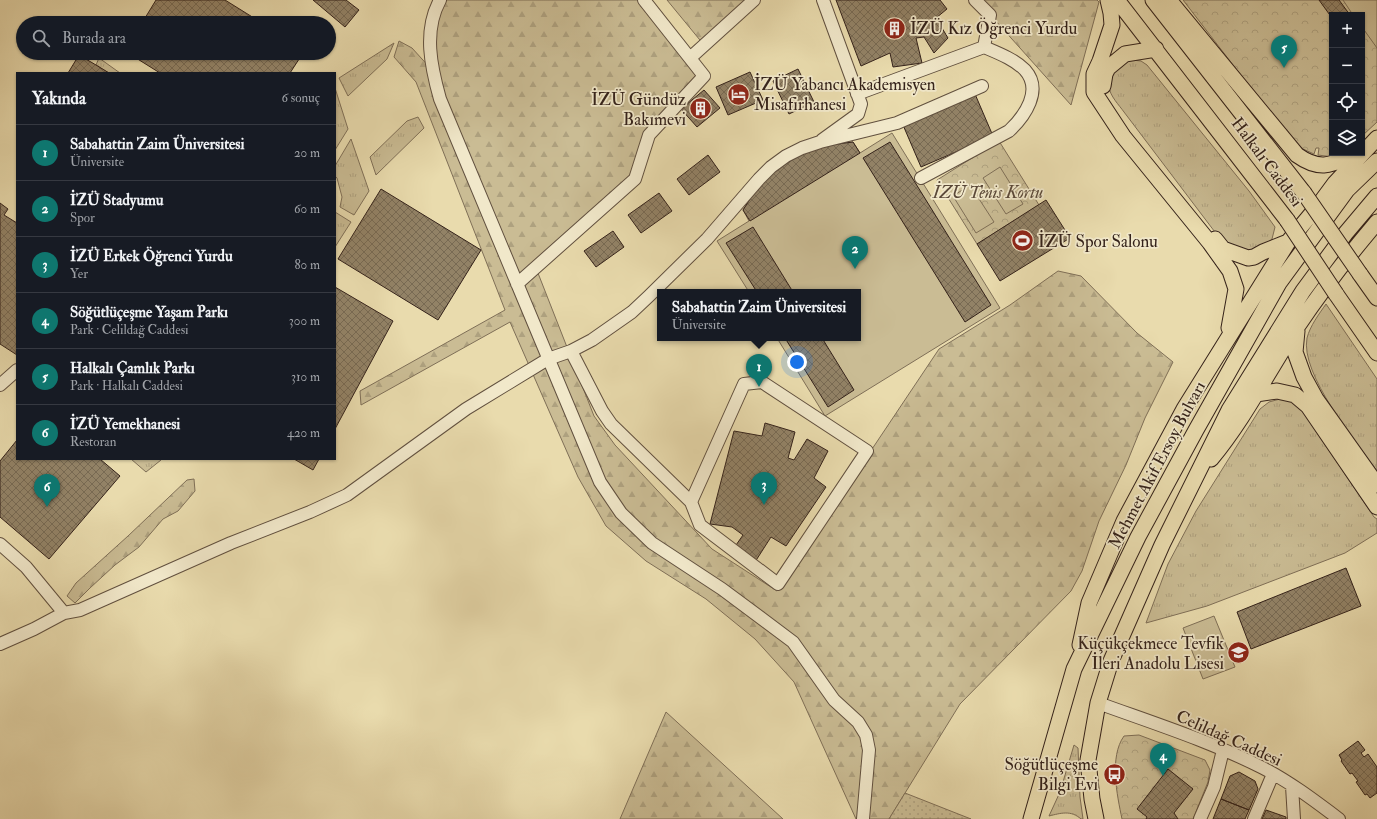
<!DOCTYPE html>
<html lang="tr">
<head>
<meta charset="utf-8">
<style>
  body { margin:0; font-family:"IM FELL Double Pica",serif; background:#242831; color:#f1f3f6 }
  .controls { position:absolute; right:12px; top:12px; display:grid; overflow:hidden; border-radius:0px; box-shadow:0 1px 3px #0004 }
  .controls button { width:36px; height:36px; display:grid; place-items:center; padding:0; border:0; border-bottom:1px solid #363941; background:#171b24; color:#f1f3f6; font:20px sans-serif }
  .you { position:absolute; left:797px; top:362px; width:14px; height:14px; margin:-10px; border:3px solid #fff; border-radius:50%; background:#1a73e8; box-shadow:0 0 0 6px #1a73e833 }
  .badge { display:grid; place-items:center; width:26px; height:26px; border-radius:50%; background:#0f766e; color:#fff; font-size:13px; font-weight:700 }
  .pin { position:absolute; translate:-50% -33px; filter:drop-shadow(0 1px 2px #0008) }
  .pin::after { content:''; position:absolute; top:21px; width:14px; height:12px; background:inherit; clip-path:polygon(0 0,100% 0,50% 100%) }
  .popup { position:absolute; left:657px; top:289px; width:204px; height:52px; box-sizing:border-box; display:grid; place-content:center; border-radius:0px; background:#171b24; filter:drop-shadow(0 1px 3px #0005); font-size:13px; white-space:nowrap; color:#9ea1a6 }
  .popup b { font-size:15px; color:#f1f3f6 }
  .popup::after { content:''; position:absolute; left:50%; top:100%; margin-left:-8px; border:8px solid transparent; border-top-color:#171b24 }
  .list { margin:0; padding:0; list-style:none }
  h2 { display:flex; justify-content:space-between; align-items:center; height:52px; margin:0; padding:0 16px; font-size:17px }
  h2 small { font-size:13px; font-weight:400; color:#9ea1a6 }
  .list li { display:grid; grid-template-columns:26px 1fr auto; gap:12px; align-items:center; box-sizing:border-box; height:56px; padding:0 16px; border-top:1px solid #363941 }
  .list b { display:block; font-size:15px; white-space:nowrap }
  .list p { margin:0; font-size:13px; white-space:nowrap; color:#9ea1a6 }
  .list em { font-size:13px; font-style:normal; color:#9ea1a6 }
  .icon { flex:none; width:22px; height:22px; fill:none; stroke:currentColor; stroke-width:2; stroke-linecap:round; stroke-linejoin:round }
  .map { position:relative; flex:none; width:1377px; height:819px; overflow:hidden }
  .search { position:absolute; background:#171b24; box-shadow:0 1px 3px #0004; left:16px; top:16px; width:320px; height:44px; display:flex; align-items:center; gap:10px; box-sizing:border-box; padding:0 14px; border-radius:22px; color:#9ea1a6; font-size:15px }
  .panel { position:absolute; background:#171b24; box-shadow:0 1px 3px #0004; left:16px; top:72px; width:320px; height:388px; border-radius:0px }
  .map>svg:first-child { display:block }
  .grass { fill:url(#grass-tufts); stroke:#7f6f57 }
  .forest { fill:url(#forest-firs); stroke:#7f6f57 }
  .park { fill:url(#park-crowns); stroke:#7f6f57 }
  .garden { fill:url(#garden-dots); stroke:#7f6f57 }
  .pitch { fill:#cabc94; stroke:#7f6f57 }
  .building { fill:url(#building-cross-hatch); stroke:#34221a }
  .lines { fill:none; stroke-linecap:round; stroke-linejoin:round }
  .minor-casing { stroke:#61503f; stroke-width:14 }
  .major-casing { stroke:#34221a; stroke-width:17 }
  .minor { stroke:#f1e8ca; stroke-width:12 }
  .major { stroke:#e9dbad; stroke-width:15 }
  .major-bridge-casing { stroke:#34221a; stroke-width:17; stroke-linecap:butt }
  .major-bridge { stroke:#e9dbad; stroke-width:15 }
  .labels { text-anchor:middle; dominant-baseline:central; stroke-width:3.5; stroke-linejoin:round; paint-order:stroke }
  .poi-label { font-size:17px; fill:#34221a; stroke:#f1e8ca; text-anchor:start }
  .street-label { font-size:17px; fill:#34221a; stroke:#f1e8ca }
  .park-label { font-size:17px; font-style:italic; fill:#5a4838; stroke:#f1e8ca }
</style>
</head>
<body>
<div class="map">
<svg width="1377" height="819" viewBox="0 0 1377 819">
  <defs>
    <pattern id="grass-tufts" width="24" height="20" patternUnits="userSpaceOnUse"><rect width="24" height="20" fill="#cabc94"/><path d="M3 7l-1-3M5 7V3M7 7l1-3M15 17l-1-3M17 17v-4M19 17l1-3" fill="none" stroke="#aea17f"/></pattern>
    <pattern id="forest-firs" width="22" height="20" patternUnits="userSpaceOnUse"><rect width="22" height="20" fill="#cabc94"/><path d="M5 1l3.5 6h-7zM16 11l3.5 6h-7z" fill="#aea17f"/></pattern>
    <pattern id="park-crowns" width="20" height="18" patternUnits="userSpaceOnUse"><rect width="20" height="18" fill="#cabc94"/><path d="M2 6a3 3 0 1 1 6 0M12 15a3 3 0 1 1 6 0" fill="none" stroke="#aea17f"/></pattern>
    <pattern id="garden-dots" width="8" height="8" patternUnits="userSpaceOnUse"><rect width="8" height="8" fill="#cabc94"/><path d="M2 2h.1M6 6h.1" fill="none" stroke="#aea17f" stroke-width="1.8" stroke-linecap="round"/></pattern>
    <pattern id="building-cross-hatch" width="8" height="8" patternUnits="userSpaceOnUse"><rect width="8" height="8" fill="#928266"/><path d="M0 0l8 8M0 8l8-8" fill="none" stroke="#786a53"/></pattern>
  </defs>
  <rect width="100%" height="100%" fill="#e9dbad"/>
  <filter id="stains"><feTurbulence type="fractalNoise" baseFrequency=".005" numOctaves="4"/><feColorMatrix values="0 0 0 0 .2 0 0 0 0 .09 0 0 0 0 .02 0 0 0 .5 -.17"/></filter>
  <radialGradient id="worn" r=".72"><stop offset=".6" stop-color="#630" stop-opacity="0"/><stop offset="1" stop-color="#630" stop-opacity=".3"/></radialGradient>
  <!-- grass -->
  <path class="grass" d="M394,43l-7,16 -39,37 -9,-18z
    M99,58l21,15h-11l-13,-8z
    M1132,60l9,1 6,4 102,126 26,36 -3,12 -10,8 -14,4 -24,-7 -100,-132c-5,-7 -14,-16 -15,-25 0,-14 10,-24 23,-27z
    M335,88l13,41 -13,21z
    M418,117l6,11 -48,47 -6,-18 37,-36z
    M351,139l18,52 -15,24 -14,-8 2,-10 -5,-19 -2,-2v-10z
    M335,212l16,10 -16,25z
    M1326,304l51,75v92c-21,-29 -77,-97 -70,-133 3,-12 12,-24 19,-34z
    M1280,399l12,2 9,8 73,108 3,2v14l-32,20 -138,53 -61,17 22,-59 28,-53 64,-102 9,-7z
    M131,459h29l1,1 -15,12z
    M1074,745l4,3 2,49 3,22h-2c-10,-9 -20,-6 -32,-3l11,-24z"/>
  <!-- forest -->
  <path class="forest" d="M440,0h204l60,76 -55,59 -14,44 -99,89 58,148 21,29 97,104 65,42 162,-242 71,-44 48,-34 23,5 56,57 36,29 -28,56 -19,47 -27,56 -17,50 -11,20 -111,113 -71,115h-33l-62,-137 -39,-43 -49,-40 -60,-38 -40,-35 -28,-49 -68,-155 -149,83 -1,-14 145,-81 -89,-228 -22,-25 5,-16 13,7 20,22z
    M667,0h87l-50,45z
    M977,0h120l2,2 -28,103z
    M194,479l1,12 -17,20 -15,8 -24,28 -24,18 -25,23 -15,15 -8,-7 9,-13 52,-47 59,-56z
    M666,712l117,107h-163z"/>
  <!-- park -->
  <path class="park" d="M1183,0h194v122l-15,14v-121h-30v138h9l-8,4 -15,-2 1,-7h-3l-2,6 -11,-5 -13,-10z
    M999,141l40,64 -62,39 -40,-64z
    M1139,735l66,25 5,10 -2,12 -15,37h-71c-5,-24 -13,-62 2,-83z"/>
  <!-- garden -->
  <path class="garden" d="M905,793l66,26h-82z"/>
  <!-- pitch -->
  <path class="pitch" d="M1343,0h34v48l-15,-21v-12h-9z
    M892,133l108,175 -175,108 -48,-78h81v-46h-109l-32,-51 32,-20 -6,-11 9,-14 11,-13 74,-40 16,-1 7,11z
    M1000,167l23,37 -17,10 -23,-36z
    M970,185l24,37 -18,11 -23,-37z
    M1214,616l21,51 -32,12 -20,-51z"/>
  <!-- building -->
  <path class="building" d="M156,0h69l37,23h-120z
    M313,0h33l13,10 -14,17z
    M836,0h104l7,9 -11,9 12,20 -14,15 -10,-16 -8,1 6,25 -29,4 -3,-14 -29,13z
    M1319,0h20l11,15h-18v3z
    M128,53h175l-13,20h-130z
    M79,55l17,10 13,8h-41z
    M798,69l16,33 -25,12 -16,-33z
    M750,72l13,28 -35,15 -12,-28z
    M704,90l16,18 -23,19 -16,-18z
    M975,94l18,42 -72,31 -18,-42z
    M853,142l7,11 -110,68 -7,-11 9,-14 23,-26 13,-10 33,-14z
    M890,142l101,163 -26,17 -102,-164z
    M708,155l12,17 -31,23 -12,-16z
    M381,189l100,61 -43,70 -100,-61z
    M659,193l13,18 -31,22 -13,-18z
    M1046,200l24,38 -70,43 -23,-37z
    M0,203l8,6 -4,6 13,8v132l-17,-11z
    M753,227l40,65h-36l-31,-49z
    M613,231l11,16 -28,20 -12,-16z
    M335,287l58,34 -58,108z
    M785,338h37l32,52 -26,17z
    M765,423l30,9 -7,26 6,2 13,-21 21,12 -14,27 12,9 -40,59 -15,-9 -16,25 -21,-14 9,-13 -11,-8 -22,-3 24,-93 28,5z
    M17,440v19h83l20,17 -71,83 -49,-42v-56z
    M294,459h25l-6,11z
    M1346,568l15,38 -110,43 -14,-37z
    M1358,741l7,9 -4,3 3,4 4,-3 9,13v26l-7,5 -3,-4 -2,1 -9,-13 2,-1 -6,-8 -2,1 -9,-13 1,-1 -3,-5z
    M1168,769l25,20 -19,24 4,6h-32l1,-2 -10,-8z
    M1239,772l16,9 3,8 -9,21 -28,-11 9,-23z
    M1221,799l28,11 -4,9h-32z
    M1266,810l20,7v2h-24z"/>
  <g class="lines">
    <defs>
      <path id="minor" d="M440,0c-17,31 -9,67 0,99l160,383 21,31 31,30 70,46 71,53 41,58 24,22 8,13 3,15 -6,69
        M975,0l15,15 -6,32
        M690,58l64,-58
        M857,94l127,-47c14,6 30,12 41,23 18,20 0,46 -16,61l-88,47
        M822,140l36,-26 3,-10 -38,-104
        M517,284l118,-105 14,-44 55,-59 -60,-76
        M571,351l31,60 9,13 80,78 9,23 78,59 89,-133 -105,-69 -18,2 -53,118
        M0,385l17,-15
        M0,544l26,23 38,46 -30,16 -34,15
        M64,613l16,-3 151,-67 79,-31 37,-17 119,-86 82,-50 23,-8 21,-11 40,-28 17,-16 58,-57 52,-60 12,-12 15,-11 16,-8 18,-6 77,-19 85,-37
        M1098,703c55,20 112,38 165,65 27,14 52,33 76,51
        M1292,786l2,33
        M1200,819l14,-32 9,-37
        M1254,819l19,-45"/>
      <path id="major" d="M1108,0l3,13 1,12 -12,36 -6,13v18l29,44 87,107 20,28 6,18 -7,39
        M1117,0l170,220
        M1153,0l151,193
        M1169,0l128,155c25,18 37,8 62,-2
        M1103,86l2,-12 3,-6 17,-14 31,-5
        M1215,239l8,10 25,9 6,-1 9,-5 25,-10
        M1360,274l17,24
        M1336,294l41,59
        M1297,331l-2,21 9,25 12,22 61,86
        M1256,394l21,-3 18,4 13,11 69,101
        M1211,459c34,-41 57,-88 86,-132 25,-37 52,-72 80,-105
        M1080,645l9,-42 35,-82 60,-112 104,-167 30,-36 17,-23 42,-45
        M1031,819l43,-150 64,-132 58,-107 83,-147 68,-93 30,-29
        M1096,819l-4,-20 -4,-39 10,-57 13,-42 51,-116 67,-135 74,-119 42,-57 32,-38"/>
    </defs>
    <!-- minor casing -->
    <use href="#minor" class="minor-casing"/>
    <!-- major casing -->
    <use href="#major" class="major-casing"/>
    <!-- minor -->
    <use href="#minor" class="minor"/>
    <!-- major -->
    <use href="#major" class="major"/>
    <defs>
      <path id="major-bridge" d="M1304,193l56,81
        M1287,220l49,74"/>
    </defs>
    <!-- major-bridge casing -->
    <use href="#major-bridge" class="major-bridge-casing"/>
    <!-- major-bridge -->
    <use href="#major-bridge" class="major-bridge"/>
  </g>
  <!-- icons -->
  <defs>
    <symbol id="building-disc" viewBox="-11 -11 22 22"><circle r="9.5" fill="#8f2418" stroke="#f1e8ca"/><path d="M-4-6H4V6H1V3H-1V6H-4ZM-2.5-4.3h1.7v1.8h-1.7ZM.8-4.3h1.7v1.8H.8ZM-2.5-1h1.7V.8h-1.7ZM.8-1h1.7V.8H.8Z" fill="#fff"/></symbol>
    <symbol id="hotel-disc" viewBox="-11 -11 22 22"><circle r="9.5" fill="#8f2418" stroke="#f1e8ca"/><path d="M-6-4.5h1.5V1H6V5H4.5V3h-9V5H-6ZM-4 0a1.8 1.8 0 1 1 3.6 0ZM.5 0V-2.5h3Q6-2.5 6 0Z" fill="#fff"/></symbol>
    <symbol id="stadium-disc" viewBox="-11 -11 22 22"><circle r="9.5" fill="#8f2418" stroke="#f1e8ca"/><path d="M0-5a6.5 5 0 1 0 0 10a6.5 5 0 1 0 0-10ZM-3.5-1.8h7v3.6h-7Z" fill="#fff"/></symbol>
    <symbol id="school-disc" viewBox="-11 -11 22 22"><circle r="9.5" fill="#8f2418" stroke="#f1e8ca"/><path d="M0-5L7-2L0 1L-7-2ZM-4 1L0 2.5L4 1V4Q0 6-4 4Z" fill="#fff"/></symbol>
    <symbol id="bus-disc" viewBox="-11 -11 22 22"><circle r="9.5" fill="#8f2418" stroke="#f1e8ca"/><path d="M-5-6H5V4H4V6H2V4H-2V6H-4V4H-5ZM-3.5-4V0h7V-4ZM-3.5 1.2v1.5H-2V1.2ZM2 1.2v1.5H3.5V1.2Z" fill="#fff"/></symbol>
  </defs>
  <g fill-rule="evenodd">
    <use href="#building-disc" x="882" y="16" width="25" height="25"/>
    <use href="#hotel-disc" x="726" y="82" width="25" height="25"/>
    <use href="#building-disc" x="688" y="96" width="25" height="25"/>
    <use href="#stadium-disc" x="1010" y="228" width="25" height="25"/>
    <use href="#school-disc" x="1226" y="640" width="25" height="25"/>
    <use href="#bus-disc" x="1102" y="762" width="25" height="25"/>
  </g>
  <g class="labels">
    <!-- poi labels -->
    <g class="poi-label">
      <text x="910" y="28">İZÜ Kız Öğrenci Yurdu</text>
      <text x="754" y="84">İZÜ Yabancı Akademisyen<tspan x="754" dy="20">Misafirhanesi</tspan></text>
      <text x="686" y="99" text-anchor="end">İZÜ Gündüz<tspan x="686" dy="20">Bakımevi</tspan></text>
      <text x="1038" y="241">İZÜ Spor Salonu</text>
      <text x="1224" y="643" text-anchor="end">Küçükçekmece Tevfik<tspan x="1224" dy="20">İleri Anadolu Lisesi</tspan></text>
      <text x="1098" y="764" text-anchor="end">Söğütlüçeşme<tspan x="1098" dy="20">Bilgi Evi</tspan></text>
    </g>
    <!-- street labels -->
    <g class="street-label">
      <text transform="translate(1267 162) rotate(53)">Halkalı Caddesi</text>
      <text transform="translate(1157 465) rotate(-62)">Mehmet Akif Ersoy Bulvarı</text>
      <text transform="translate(1229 738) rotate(24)">Celildağ Caddesi</text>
    </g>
    <!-- park labels -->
    <g class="park-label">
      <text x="988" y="192">İZÜ Tenis Kortu</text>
    </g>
  </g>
  <rect width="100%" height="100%" filter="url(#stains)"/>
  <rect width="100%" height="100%" fill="url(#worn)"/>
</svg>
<div class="controls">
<button>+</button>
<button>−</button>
<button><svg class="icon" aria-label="locate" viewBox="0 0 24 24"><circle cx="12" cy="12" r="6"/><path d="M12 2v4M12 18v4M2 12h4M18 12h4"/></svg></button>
<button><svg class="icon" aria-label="layers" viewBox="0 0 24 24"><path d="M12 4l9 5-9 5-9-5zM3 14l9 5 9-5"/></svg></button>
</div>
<div class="you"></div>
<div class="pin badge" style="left:759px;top:387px">1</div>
<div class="popup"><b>Sabahattin Zaim Üniversitesi</b>Üniversite</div>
<div class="pin badge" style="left:855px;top:269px">2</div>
<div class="pin badge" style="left:764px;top:505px">3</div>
<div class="pin badge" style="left:1163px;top:776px">4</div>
<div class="pin badge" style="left:1284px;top:68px">5</div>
<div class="pin badge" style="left:47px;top:507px">6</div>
<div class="search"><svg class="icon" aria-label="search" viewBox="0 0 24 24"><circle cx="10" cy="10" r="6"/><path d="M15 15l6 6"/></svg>Burada ara</div>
<section class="panel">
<h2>Yakında<small>6 sonuç</small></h2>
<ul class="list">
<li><span class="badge">1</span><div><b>Sabahattin Zaim Üniversitesi</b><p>Üniversite</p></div><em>20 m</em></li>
<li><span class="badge">2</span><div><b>İZÜ Stadyumu</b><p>Spor</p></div><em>60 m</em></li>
<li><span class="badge">3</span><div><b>İZÜ Erkek Öğrenci Yurdu</b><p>Yer</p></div><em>80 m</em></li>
<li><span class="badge">4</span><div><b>Söğütlüçeşme Yaşam Parkı</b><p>Park · Celildağ Caddesi</p></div><em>300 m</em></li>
<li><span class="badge">5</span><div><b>Halkalı Çamlık Parkı</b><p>Park · Halkalı Caddesi</p></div><em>310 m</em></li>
<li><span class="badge">6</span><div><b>İZÜ Yemekhanesi</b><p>Restoran</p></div><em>420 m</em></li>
</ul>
</section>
</div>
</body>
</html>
